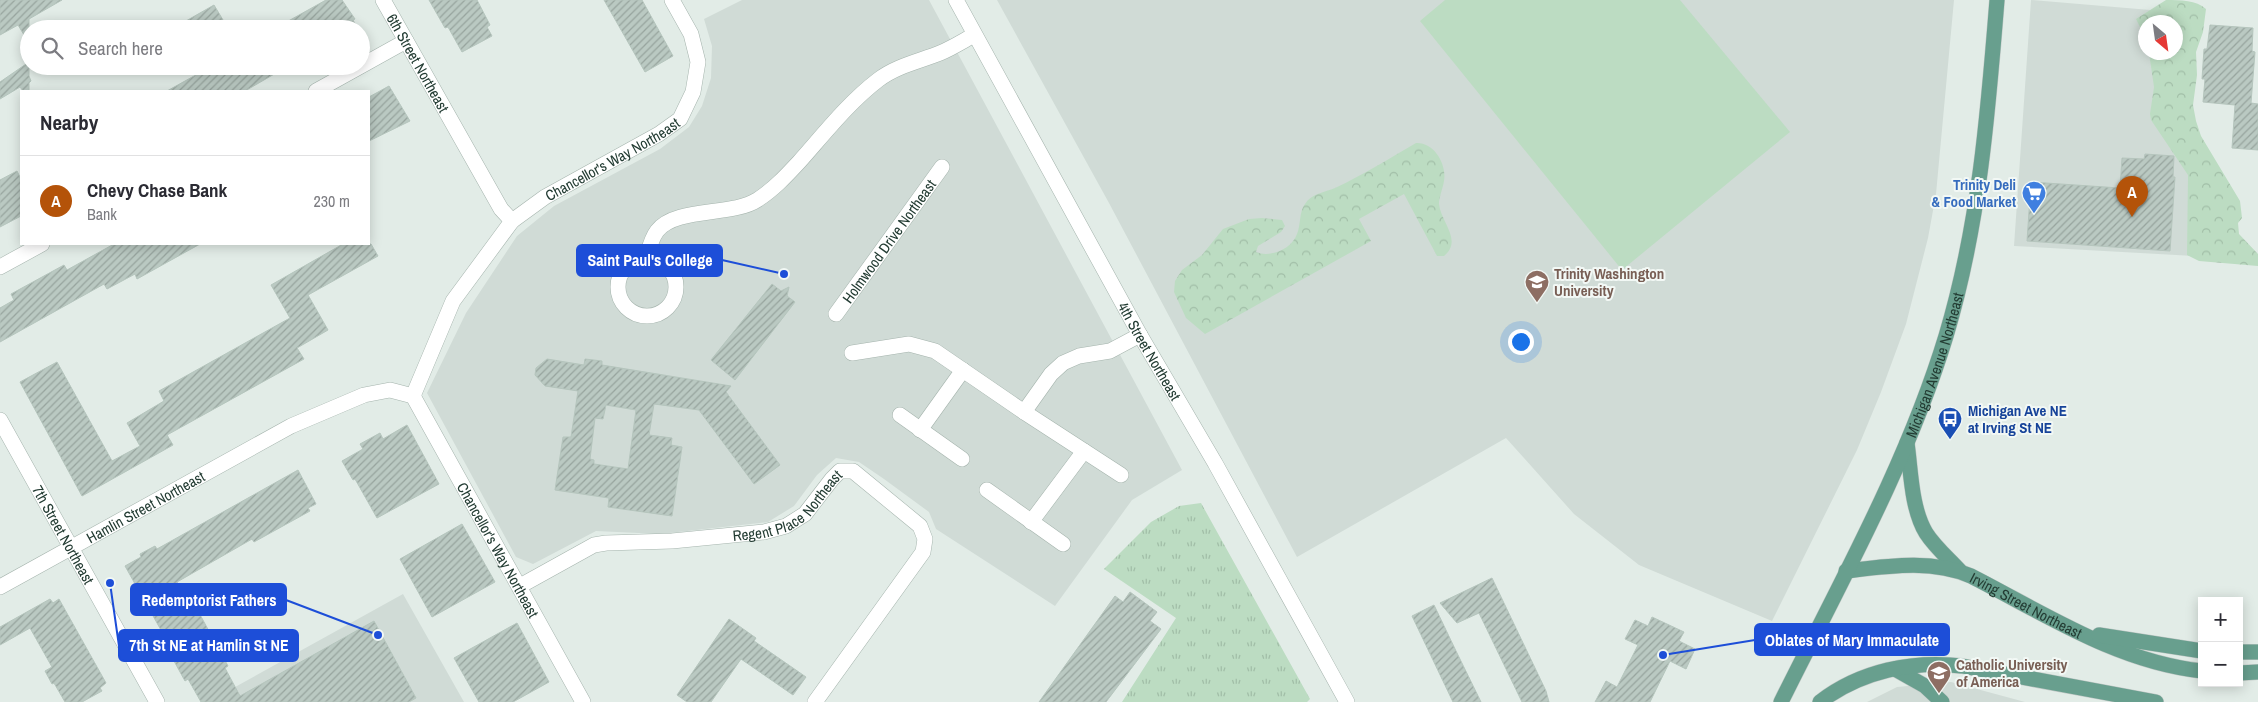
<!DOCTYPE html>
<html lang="en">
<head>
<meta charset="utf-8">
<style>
  body { margin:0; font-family:"Archivo Narrow",sans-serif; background:#f7f7f7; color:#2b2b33 }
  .controls { position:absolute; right:15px; bottom:15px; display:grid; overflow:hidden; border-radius:0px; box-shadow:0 2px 12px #0003 }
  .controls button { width:45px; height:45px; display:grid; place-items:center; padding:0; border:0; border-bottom:1px solid #e1e1e2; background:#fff; color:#2b2b33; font:25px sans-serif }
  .compass { position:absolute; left:2138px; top:15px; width:45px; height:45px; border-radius:50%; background:#fff; box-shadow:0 2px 12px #0003; rotate:151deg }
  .you { position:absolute; left:1520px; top:341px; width:18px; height:18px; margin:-12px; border:4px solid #fff; border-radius:50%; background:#1a73e8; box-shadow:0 0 0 8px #1a73e833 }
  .badge { display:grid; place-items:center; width:32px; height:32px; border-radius:50%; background:#b45309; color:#fff; font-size:16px; font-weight:700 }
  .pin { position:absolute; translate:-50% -41px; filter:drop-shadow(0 1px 2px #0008) }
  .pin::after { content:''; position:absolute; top:26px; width:18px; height:15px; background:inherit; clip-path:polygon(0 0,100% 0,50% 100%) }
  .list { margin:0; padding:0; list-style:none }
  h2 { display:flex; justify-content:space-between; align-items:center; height:65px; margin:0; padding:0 20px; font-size:21px }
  h2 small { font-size:16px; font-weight:400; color:#7c7c81 }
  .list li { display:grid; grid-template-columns:32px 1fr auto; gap:15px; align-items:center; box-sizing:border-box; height:90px; padding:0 20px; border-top:1px solid #e1e1e2 }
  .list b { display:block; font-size:19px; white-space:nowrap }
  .list p { margin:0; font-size:16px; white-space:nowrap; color:#7c7c81 }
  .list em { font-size:16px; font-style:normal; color:#7c7c81 }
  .icon { flex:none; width:28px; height:28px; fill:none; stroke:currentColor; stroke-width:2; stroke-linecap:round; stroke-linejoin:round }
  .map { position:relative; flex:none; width:2258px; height:702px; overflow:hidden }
  .search { position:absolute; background:#fff; box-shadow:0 2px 12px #0003; left:20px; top:20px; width:350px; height:55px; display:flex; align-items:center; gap:12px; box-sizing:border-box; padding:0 18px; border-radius:28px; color:#7c7c81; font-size:19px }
  .panel { position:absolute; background:#fff; box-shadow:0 2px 12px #0003; left:20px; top:90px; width:350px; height:155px; border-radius:0px }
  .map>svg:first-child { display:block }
  .built { fill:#d0dbd6 }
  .grass { fill:#bcdcc2 }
  .forest { fill:url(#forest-crowns) }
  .park { fill:url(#park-tufts) }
  .building { fill:url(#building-hatch); stroke:#b5c5bd; fill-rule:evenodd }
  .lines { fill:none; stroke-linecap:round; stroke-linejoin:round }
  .minor-casing { stroke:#a5b4ad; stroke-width:16 }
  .major-casing { stroke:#c1c8c6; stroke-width:16 }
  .minor { stroke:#fff; stroke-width:15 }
  .major { stroke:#689f8e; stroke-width:15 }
  .labels { text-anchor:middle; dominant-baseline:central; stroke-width:4; stroke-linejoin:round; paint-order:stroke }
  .street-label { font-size:15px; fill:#233c33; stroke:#f2f8f5 }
  .shop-label { font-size:15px; font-weight:bold; fill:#366cbe; stroke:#f2f8f5; text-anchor:end }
  .education-label { font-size:15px; font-weight:bold; fill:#785e54; stroke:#f2f8f5; text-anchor:start }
  .transit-label { font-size:15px; font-weight:bold; fill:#164399; stroke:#f2f8f5; text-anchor:start }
  .leader { fill:none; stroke:#1d4ed8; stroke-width:2 }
  .callout-dot { fill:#1d4ed8; stroke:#f2f8f5; stroke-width:2 }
  .callout { fill:#1d4ed8; stroke:#1d4ed8; stroke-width:2 }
  .callout-label { font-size:16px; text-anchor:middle; font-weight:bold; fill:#fff }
</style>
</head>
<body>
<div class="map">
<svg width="2258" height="702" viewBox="0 0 2258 702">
  <defs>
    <pattern id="forest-crowns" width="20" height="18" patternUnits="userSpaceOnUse" patternTransform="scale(1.25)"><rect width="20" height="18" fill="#bcdcc2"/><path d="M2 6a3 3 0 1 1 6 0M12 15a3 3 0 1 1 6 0" fill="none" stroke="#a1bea7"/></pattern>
    <pattern id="park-tufts" width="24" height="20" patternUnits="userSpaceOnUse" patternTransform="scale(1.25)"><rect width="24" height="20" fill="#bcdcc2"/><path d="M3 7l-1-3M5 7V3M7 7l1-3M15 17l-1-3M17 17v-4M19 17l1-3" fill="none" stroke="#a1bea7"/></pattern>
    <pattern id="building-hatch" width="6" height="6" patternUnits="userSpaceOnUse" patternTransform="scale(1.25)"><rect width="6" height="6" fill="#bac9c2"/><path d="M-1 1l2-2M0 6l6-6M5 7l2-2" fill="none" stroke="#97a49e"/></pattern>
  </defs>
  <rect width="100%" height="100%" fill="#e2ece7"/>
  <!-- built -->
  <path class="built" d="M742,0h187l253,470 -50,30 -77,106 -119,-77 -7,-17 -45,-33 -25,-17 -23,-4 -19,17 -23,31 -26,16 -108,12 -64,-3 -63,33 -17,-7 -89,-164 39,-80 51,-77 37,-30 106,-57 29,-22 13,-21 9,-28 1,-32 -8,-27z
    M997,0h957l-18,194 -8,44 -22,86 -25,68 -24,58 -85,171 -133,-56 -65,-51 -68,-76 -209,119 -188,-354z
    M2031,0l131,11 -16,11v30l20,1 64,205 -216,-12z
    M403,594l61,108h-256z
    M1951,682l74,20h-158l30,-15z"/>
  <!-- grass -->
  <path class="grass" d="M1445,0h235l110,132 -168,138 -202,-249z"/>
  <!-- forest -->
  <path class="forest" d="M2166,0c15,0 30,0 40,9l-3,23 -7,20 1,23 -4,30 3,16 5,15 39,65 2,17 -4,5 1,11 19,20v12l-59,-5 -12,-6 1,-80 -37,-55 -1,-6 4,-27 -5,-34 27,-1v-30h-30l-1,15 -9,-18z
    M1416,143c18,-1 31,21 28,38 -1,7 -5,16 -5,23 2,19 24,36 5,52h-7l-33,-62 -45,25 12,22 -166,93 -19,-16 -12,-26 1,-11 7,-11 20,-15 21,-26 26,-10 13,-1 20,2 3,6 -4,6 -23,14 -2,6c14,6 36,-3 41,-18 4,-9 2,-23 8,-30 6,-10 20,-12 30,-16 28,-13 55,-30 81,-45z"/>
  <!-- park -->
  <path class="park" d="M1201,503l109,196 -3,3h-185l54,-84 -72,-49 47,-47 28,-16z"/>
  <!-- building -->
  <path class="building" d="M0,0h62l-33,19v24l-11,-18 -18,10z
    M326,0h16l13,19 -2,1 5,9h-84z
    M429,0h48l13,25 -3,2 5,9 -30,16 -14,-25 -3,1z
    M604,0h38l31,56 -28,16z
    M214,5l9,15 -16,9h-35z
    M2210,25l43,3 -1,23 3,1 -4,51 7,1v46l-26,-2 3,-43 -32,-3 2,-23h-3l2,-30h3z
    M29,62v14l2,5 -2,2v8h-6l-3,-4 -20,12v-17z
    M212,66l2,5 8,-5h66l-43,25h-78z
    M389,86l21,35 -41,20v-44z
    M2145,154l29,2 -1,21h2l-5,74 -143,-10 4,-59 89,6 2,-30 22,1z
    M17,171l4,8v37l-21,11v-47z
    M114,244h86l-63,35 -2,-5 -28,15 -3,-5 -104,58v-34l14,-8 -3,-6 53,-29 3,5z
    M343,244h28l7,12 -70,39 20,35 -31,18 7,11 -137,76 6,10 -91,51 -62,-114 37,-20 55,99 28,-15 -13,-23 37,-22 -5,-10 131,-73 -19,-33z
    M772,284l9,7 8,-4 -2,9 8,6 -60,78 -24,-20z
    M547,359l37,6 1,-6 17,2v4l129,21 -5,6 54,73 -26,19 -55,-74 -45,-6 -5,31 23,3 -1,7 11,2 -10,69 -64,-9 1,-9 -54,-8 8,-53h8l7,-46 -33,-5 -10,-11 1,-7zM606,405l30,5 -8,59 -34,-5v-4l-4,-1 5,-41 8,1z
    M407,425l32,59 -62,34 -22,-39 -2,1 -11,-19 21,-12 -3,-5 20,-11 3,6z
    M298,470l18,34 -8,4 2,3 -56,31 -2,-3 -75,43 18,30 3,-1 30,55 -3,2 15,28 134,-75 42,77 -7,4h-208l-13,-23 -3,2 -22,-40 3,-2 -41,-73 16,-9 -1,-3 15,-8 2,3z
    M462,524l33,58 -63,35 -32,-58z
    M1492,578l54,113 3,11h-27l-43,-89 -22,10 -17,-20z
    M1130,592l27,20 -7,9 11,8 -55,73h-67l76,-106 8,6z
    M50,599l3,4 6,-4 47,84 -6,5 2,3 -20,11h-17l-11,-19 -2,1 -7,-13 7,-4 -22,-39 -30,17v-18z
    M1434,605l22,46 25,51h-28l-41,-86z
    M1652,617l32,15 -5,9 16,8 -9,20 -16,-8 -20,41h-55l11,-21 11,6 21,-42 -13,-6 10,-19 13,6z
    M729,619l27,19 -2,3 52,36 -13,18 -52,-36 -30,43h-24l-10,-7z
    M517,623l32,59 -36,20h-34l-25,-44z"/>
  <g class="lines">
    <defs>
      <g id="minor">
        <path id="s1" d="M383,0l118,209 11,12 -59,80 -40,95"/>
        <path id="s2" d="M956,0l184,335 75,128 132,239"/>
        <path d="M316,91l90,-50"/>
        <path id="s3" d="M512,221l33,-24 114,-63 21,-15 13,-27 5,-30 -7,-28 -19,-34"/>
        <circle cx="647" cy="287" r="29"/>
        <path d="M646,259c3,-10 5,-20 11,-28 18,-24 76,-15 100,-31 16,-10 29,-24 42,-38 25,-28 49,-59 79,-82 18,-14 42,-19 62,-27 12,-5 23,-12 34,-18"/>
        <path d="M0,267l42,-23"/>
        <path id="s4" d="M836,314l106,-147"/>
        <path d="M852,353l57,-9 26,7 89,61 27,-38 12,-11 16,-7 31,-5 30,-16"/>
        <path d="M1024,412l97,63"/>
        <path d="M900,415l62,44"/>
        <path id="s5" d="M0,420l157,282"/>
        <path d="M920,430l43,-60"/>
        <path d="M987,490l76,54"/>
        <path d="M1031,522l53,-71"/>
        <path id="s6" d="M520,586l74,-41 12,-2 66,-2 92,-9 22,-6 19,-12 27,-35 8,-8h13l67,55 5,13 -2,13 -108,150"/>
        <path id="s7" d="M0,587l291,-161 73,-31 26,-5 23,6 170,306"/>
      </g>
      <g id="major">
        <path d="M1907,443c4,28 4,65 19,90 9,14 23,26 34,38"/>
        <path id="s8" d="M1846,571c42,-5 86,-12 125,5 74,38 147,86 231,95"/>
        <path d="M2099,635l103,16"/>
        <path d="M2239,652h19"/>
        <path d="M1895,669l30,17 17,16"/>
        <path d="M2239,673l19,-1"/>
        <path id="s9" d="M1781,702c59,-119 126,-238 165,-366 33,-110 42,-222 51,-336"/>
        <path d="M1820,702c40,-31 93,-42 142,-36l194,36"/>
      </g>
    </defs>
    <!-- minor casing -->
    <use href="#minor" class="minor-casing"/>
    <!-- major casing -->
    <use href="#major" class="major-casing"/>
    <!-- minor -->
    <use href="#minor" class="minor"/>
    <!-- major -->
    <use href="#major" class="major"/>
  </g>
  <!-- icons -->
  <defs>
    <symbol id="supermarket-pin" viewBox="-11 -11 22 30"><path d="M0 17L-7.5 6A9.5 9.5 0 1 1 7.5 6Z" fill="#3f7fe0" stroke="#f2f8f5"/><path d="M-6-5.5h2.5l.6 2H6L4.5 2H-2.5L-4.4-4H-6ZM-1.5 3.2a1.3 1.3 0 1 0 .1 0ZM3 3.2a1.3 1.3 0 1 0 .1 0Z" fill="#fff"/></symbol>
    <symbol id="university-pin" viewBox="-11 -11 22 30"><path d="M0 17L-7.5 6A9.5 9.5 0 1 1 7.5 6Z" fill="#8d6e63" stroke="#f2f8f5"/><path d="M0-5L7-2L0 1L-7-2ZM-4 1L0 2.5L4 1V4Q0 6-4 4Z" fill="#fff"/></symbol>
    <symbol id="bus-pin" viewBox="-11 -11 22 30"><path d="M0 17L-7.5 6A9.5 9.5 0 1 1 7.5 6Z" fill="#1a4fb4" stroke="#f2f8f5"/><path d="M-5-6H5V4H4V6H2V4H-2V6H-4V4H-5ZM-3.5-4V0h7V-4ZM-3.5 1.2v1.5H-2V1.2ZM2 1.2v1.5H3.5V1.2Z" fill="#fff"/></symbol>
  </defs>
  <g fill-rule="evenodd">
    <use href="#supermarket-pin" x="2020" y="179" width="28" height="38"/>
    <use href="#university-pin" x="1523" y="268" width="28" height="38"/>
    <use href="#bus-pin" x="1936" y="405" width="28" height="38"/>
    <use href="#university-pin" x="1925" y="659" width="28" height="38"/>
  </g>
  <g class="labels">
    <!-- street labels -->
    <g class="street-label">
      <text stroke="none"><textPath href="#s1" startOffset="72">6th Street Northeast</textPath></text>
      <text stroke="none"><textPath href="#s3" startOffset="118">Chancellor's Way Northeast</textPath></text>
      <text stroke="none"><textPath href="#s4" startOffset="90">Holmwood Drive Northeast</textPath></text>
      <text stroke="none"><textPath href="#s2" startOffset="401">4th Street Northeast</textPath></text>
      <text stroke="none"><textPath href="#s9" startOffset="371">Michigan Avenue Northeast</textPath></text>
      <text stroke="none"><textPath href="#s6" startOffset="289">Regent Place Northeast</textPath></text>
      <text stroke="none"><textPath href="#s7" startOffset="166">Hamlin Street Northeast</textPath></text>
      <text stroke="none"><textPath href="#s5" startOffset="131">7th Street Northeast</textPath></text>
      <text stroke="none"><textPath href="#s7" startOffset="638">Chancellor's Way Northeast</textPath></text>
      <text stroke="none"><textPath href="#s8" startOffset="189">Irving Street Northeast</textPath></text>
    </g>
    <!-- shop labels -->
    <g class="shop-label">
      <text x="2016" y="184">Trinity Deli<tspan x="2016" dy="17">&amp; Food Market</tspan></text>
    </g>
    <!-- education labels -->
    <g class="education-label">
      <text x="1554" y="273">Trinity Washington<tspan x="1554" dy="17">University</tspan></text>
      <text x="1956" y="664">Catholic University<tspan x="1956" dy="17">of America</tspan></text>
    </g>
    <!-- transit labels -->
    <g class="transit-label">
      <text x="1968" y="410">Michigan Ave NE<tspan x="1968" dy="17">at Irving St NE</tspan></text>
    </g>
  </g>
  <!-- callouts -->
  <path class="leader" d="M784 274L722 260M378 635L286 600M1663 655L1755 640M110 583L119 646"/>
  <g class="callout-dot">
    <circle cx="784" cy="274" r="5"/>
    <circle cx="378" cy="635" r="5"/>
    <circle cx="1663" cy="655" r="5"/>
    <circle cx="110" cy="583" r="5"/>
  </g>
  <g class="callout">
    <rect x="577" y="245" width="145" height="31" rx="5"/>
    <rect x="131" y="584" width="155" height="31" rx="5"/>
    <rect x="1755" y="624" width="194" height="31" rx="5"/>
    <rect x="119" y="630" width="179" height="31" rx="5"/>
  </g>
  <g class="callout-label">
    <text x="650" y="266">Saint Paul's College</text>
    <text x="209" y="606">Redemptorist Fathers</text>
    <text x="1852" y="646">Oblates of Mary Immaculate</text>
    <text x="209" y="651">7th St NE at Hamlin St NE</text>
  </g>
</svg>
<div class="controls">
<button>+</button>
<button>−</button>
</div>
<svg class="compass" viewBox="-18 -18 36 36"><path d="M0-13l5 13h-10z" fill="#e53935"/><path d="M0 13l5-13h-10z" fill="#7c7c81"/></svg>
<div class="you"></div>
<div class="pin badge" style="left:2132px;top:217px">A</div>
<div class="search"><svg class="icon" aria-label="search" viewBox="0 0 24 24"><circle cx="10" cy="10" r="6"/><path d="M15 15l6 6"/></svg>Search here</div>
<section class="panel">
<h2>Nearby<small></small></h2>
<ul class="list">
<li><span class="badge">A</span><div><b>Chevy Chase Bank</b><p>Bank</p></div><em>230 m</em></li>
</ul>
</section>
</div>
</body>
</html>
